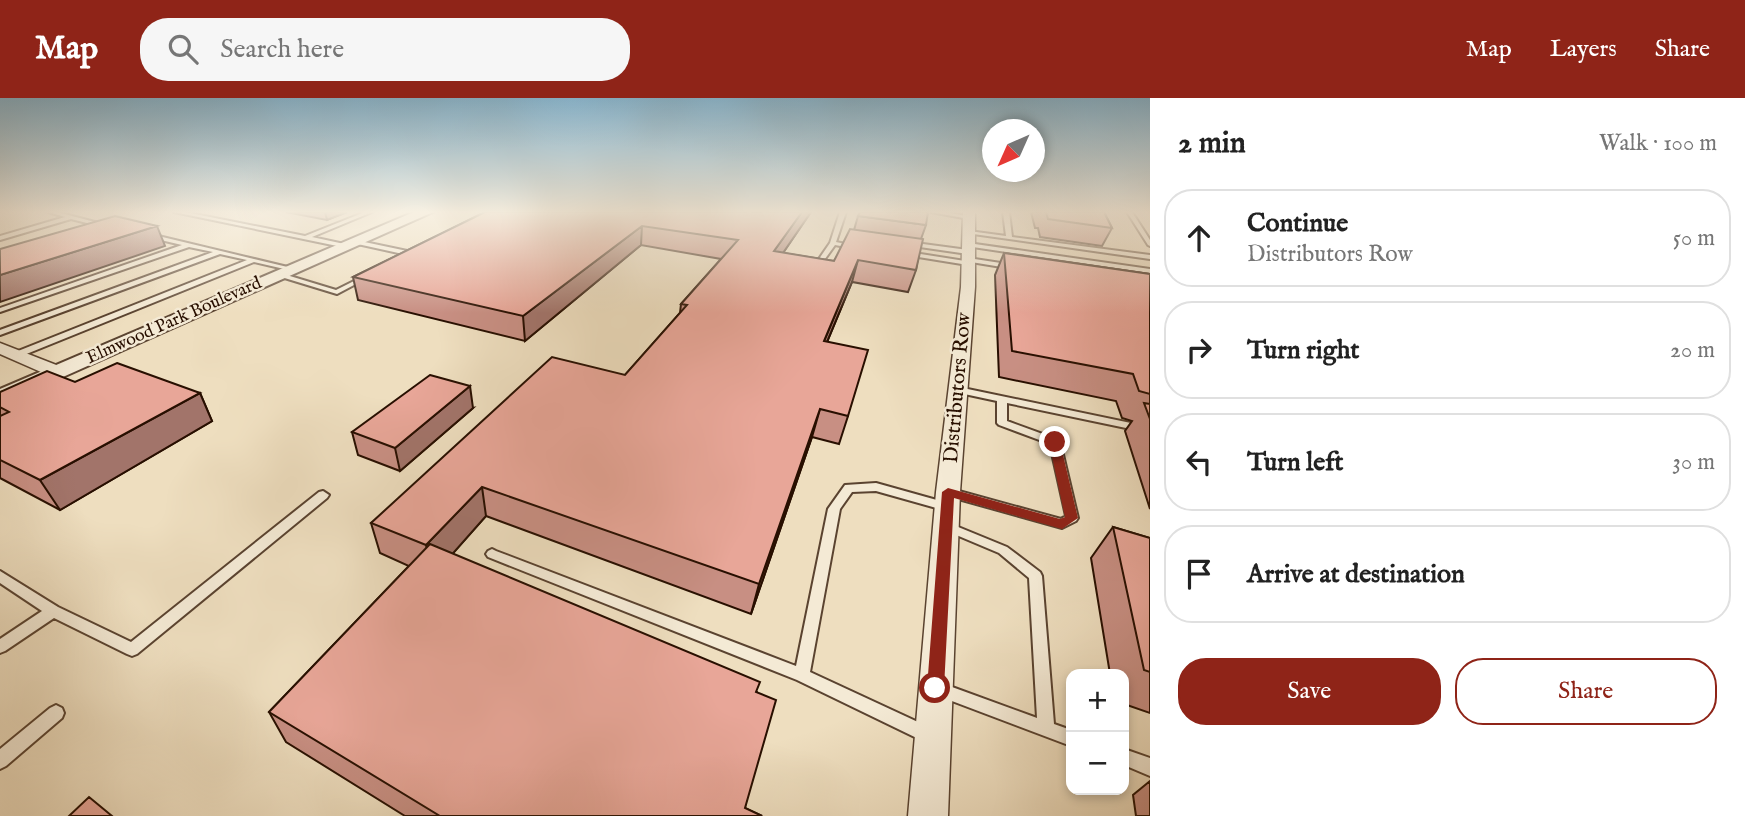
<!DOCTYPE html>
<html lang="en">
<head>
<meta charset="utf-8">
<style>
  body { margin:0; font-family:"IM FELL English",serif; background:#f6f6f6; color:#222 }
  .controls { position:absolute; right:21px; bottom:21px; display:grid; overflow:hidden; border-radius:14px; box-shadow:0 4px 10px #0003 }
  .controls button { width:63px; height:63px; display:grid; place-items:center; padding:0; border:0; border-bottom:2px solid #e0e0e0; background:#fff; color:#222; font:35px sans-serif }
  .compass { position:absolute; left:982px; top:21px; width:63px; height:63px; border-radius:50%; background:#fff; box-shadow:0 4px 10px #0003; rotate:225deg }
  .stop { position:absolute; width:21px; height:21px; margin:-16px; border:5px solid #8f2418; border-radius:50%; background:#fff }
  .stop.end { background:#8f2418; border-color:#fff; box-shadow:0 2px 7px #0008 }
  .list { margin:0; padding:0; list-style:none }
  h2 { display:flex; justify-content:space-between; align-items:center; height:91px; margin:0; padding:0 28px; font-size:30px }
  h2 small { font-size:23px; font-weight:400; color:#767676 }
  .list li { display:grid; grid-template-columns:46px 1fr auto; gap:21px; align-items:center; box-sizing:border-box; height:98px; margin:0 14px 14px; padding:0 14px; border:2px solid #e0e0e0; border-radius:28px }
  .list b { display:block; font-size:26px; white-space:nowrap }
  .list p { margin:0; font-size:23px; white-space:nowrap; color:#767676 }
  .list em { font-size:23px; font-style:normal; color:#767676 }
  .actions { display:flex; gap:14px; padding:21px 28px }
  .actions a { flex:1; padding:16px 0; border:2px solid #8f2418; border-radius:28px; text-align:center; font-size:24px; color:#8f2418 }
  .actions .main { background:#8f2418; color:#fff }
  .icon { flex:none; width:38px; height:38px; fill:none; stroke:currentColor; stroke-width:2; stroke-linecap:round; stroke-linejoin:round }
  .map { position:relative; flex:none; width:1150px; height:718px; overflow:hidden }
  header { display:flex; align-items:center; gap:42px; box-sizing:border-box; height:98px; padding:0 35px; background:#8f2418; color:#fff }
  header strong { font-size:33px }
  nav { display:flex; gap:38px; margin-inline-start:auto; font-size:24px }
  .search { width:490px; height:63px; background:#f6f6f6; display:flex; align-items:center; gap:18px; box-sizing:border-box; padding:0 24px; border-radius:28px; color:#767676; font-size:26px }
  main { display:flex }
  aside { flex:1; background:#fff }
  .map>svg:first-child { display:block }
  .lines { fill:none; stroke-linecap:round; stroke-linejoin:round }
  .service-casing { stroke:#5a4330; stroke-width:4 }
  .minor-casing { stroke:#5a4330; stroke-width:3 }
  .tertiary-casing { stroke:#5a4330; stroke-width:4 }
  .service { fill:#f4ead5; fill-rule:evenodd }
  .minor { fill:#f4ead5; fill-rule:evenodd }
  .tertiary { fill:#f4ead5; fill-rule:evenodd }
  .wall { fill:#c88f83; stroke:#280f00; stroke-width:2 }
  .shaded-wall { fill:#a2746a; stroke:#280f00; stroke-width:2 }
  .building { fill:#e8a698; stroke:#280f00; stroke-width:2 }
  .route { fill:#8f2418 }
  .labels { text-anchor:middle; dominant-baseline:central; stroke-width:5; stroke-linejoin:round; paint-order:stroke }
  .far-street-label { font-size:18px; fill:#280f00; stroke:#f4ead5 }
  .street-label { font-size:21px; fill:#280f00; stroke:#f4ead5 }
</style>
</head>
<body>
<header>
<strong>Map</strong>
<div class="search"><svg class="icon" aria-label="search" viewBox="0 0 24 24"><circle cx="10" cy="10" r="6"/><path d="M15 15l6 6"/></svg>Search here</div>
<nav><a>Map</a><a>Layers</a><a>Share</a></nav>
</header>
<main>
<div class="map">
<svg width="1150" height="718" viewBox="0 0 1150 718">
  <rect width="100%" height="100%" fill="#eedebf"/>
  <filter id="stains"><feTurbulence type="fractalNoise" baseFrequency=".00286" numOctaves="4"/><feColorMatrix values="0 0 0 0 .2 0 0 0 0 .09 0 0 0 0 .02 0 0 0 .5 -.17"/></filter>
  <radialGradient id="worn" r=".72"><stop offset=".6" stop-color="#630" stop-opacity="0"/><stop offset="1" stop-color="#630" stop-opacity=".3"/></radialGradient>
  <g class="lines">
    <defs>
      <path id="service" d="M48,114h9l53,14 -3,2 -36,-9 -71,21v-4l65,-19z
        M174,114h11l120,24 60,-24h7l-60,25 37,8 1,1 -3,2z
        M840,114h6l-10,30 24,5 -3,2 -22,-4 -18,25h-4l-1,-1 18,-26z
        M931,114h14l27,5 -3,2z
        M1003,114h6l3,25 138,18v4l-184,-26 3,-2 37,5z
        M1127,114h5l18,28v6l-2,-1z
        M150,136l146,35 -3,2 -39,-9 -235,95h-6v-4l234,-93 -27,-6 -220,81v-5l213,-78 -24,-5 -189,65v-4l182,-63 -34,-8 -1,-1z
        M355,142l57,12 3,2 -3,2 -59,-13 -1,-1z
        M908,144l60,8 3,2 -3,2 -62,-9 -1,-1z
        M968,145l182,26v4l-184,-27 -1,-1z
        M908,154l57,9 3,-3 46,7 3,2 -3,2 -43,-7 -3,3 -62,-10v-2z
        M280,175l56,17 28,-14 5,1 -32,17 -59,-18 -1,-1z
        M958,289l192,40v6l-143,-30v18l52,19 1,2 18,76 -2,3 -14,7 -118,-33 -2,-3 2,-3 4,-1 113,31 5,-3 -16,-72 -51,-19 -2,-2v-22l-42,-9 -2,-2 2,-2z
        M876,385l75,21 2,3 -2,3 -4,1 -71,-20 -24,1 -12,17 -30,163 123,57 2,6 -2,6 -6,2 -130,-63 -309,-123 -2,-3 2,-3 4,-2 4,2 300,115 32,-157 17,-24z
        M323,393l6,4 -2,3 -190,156 -5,2 -5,-2 -73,-36 -49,33 -5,2v-14l42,-28 -42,-28v-12l58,36 73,35 188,-150z
        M946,424l61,25 33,25 2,4 12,148 17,6v16l-135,-51 -3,-5 3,-5 5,-2 96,35 -8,-140 -30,-25 -57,-24 -2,-3 2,-3z
        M56,607l6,3 2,5 -2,5 -56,48 -6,3v-20l50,-41z
        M1124,651l26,9v18l-26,-11z"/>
      <path id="minor" d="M963,114h12v75l-15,205 -12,324h-40l28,-324 25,-205z
        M0,245l64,25 2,4 -9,6 -7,-2 -50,-22z"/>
      <path id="tertiary" d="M414,114h19l-433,193v-16z"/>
    </defs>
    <!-- service casing -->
    <use href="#service" class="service-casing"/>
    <!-- minor casing -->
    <use href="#minor" class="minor-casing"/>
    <!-- tertiary casing -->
    <use href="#tertiary" class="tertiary-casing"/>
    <!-- service -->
    <use href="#service" class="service"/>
    <!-- minor -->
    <use href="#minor" class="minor"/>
    <!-- tertiary -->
    <use href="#tertiary" class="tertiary"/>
  </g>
  <!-- wall -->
  <path class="wall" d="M286,114h61l-20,8z
    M485,114h326l-28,41 51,8 20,-31 4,-14 68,9 -5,14 -5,31 -8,22 -56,-10 -25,60 21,74 -9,28 -27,-7 -61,177 -265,-98 -34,38 305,138 -12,116 17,8h-357l-119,-74 -17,-30 140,-146 -29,-13 -9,-30 254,-148 55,-62 1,-9 40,-45 -80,-14 -116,96 -167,-41 -5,-23z
    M1031,114h73l8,16 -10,18 -62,-9 -2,-9h-3z
    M1004,155l146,21v235l-25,-78 7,-10 -10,-3 -6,-17 -117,-24 -4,-102z
    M75,284l125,11 12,28 -152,89 -60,-32v-86z
    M473,310l-73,63 -42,-16 -6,-23z
    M1113,429l37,11v175l-26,-9v-30h-14l-19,-116z
    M1150,683v35h-14l-3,-21z"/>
  <!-- shaded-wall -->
  <path class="shaded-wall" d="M325,114h22l-20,8z
    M802,114h9l-41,60 4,-21z
    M157,128l8,20 -165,56v-27z
    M642,128l-1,19 -116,96 -2,-25z
    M858,162l-6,22 -35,84 7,-25z
    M470,288l3,22 -73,63 -5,-23z
    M200,295l12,28 -152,89 -20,-30z
    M820,311l-8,28 -61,177 8,-30z
    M482,389l4,29 -53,60 -7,-31z"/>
  <!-- building -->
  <path class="building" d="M485,114h317l-28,39 60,10 16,-32 73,10 -7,31 -58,-10 -34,81 44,9 -20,66 -28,-7 -61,175 -277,-97 -56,58 -55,-22 181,-166 73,18 62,-70 -6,-1 57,-64 -96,-14 -119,90 -170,-39z
    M860,114h68l-2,13 -68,-9z
    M1046,114h58l8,16 -64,-9z
    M115,118l42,10 -157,49v-26z
    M1004,155l146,21v120l-11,-3 -6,-17 -121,-23z
    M117,265l83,30 -160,87 -40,-20v-44l9,-4 -9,-5v-15l47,-21 28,11z
    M430,277l40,11 -75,62 -43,-16z
    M1144,305l6,1v15z
    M1113,429l37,11v134l-6,-2z
    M430,446l330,138 -4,10 20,8 -31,108 17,8h-322l-171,-104z
    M89,699l23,19h-43z"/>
  <!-- sky -->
  <linearGradient id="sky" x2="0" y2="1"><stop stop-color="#88b7d2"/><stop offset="0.53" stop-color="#f7f0e2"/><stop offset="1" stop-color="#f7f0e2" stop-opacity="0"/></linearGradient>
  <rect width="1150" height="215" fill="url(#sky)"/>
  <!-- route -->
  <path class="route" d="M1055,341l5,3 18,76 -16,11 -108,-31 -10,190 -9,8 -6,-3 -2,-5 15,-196 6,-4 112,31 5,-2 -16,-75z"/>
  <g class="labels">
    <!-- far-street labels -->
    <g class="far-street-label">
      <text transform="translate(174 223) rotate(-24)">Elmwood Park Boulevard</text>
    </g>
    <!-- street labels -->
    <g class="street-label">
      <text transform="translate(958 290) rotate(-85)">Distributors Row</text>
    </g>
  </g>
  <rect width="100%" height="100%" filter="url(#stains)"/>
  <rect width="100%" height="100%" fill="url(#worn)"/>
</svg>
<div class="controls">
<button>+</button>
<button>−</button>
</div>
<svg class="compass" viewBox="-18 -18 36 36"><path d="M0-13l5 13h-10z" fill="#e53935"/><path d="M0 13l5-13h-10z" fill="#767676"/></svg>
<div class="stop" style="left:935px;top:590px"></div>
<div class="stop end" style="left:1055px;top:344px"></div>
</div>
<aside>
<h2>2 min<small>Walk · 100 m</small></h2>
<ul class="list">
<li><svg class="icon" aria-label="ahead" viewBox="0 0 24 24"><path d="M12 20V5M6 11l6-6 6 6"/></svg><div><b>Continue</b><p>Distributors Row</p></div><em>50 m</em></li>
<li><svg class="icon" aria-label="right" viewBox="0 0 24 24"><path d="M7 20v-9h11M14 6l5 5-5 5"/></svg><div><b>Turn right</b></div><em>20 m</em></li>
<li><svg class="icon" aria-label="left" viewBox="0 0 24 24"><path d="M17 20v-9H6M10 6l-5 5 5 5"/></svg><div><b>Turn left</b></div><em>30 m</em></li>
<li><svg class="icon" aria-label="arrive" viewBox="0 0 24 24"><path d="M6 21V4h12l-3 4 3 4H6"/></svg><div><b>Arrive at destination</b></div></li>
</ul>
<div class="actions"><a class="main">Save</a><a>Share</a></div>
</aside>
</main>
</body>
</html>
